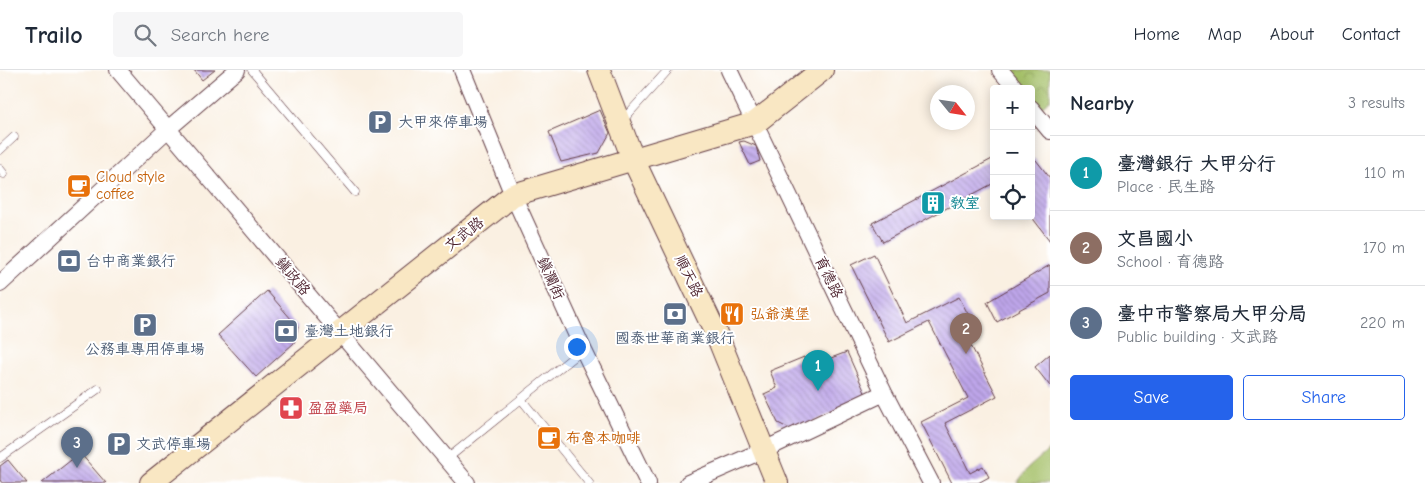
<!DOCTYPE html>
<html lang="en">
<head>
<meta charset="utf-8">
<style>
  body { margin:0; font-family:"Comic Neue","LXGW WenKai TC",sans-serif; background:#f6f6f7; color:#1f2937 }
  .controls { position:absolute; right:15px; top:15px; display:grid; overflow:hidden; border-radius:5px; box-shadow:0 2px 12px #0003 }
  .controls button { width:45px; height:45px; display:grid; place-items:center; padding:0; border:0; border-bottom:1px solid #e0e1e3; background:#fff; color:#1f2937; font:25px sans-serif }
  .compass { position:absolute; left:930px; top:15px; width:45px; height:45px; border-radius:50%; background:#fff; box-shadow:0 2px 12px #0003; rotate:120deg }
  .you { position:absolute; left:576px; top:276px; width:18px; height:18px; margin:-12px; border:4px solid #fff; border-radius:50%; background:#1a73e8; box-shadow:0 0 0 8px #1a73e833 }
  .badge { display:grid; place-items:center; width:32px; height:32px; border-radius:50%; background:#2563eb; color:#fff; font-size:16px; font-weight:700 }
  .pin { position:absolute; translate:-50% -41px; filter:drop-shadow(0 1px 2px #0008) }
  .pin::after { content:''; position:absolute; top:26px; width:18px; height:15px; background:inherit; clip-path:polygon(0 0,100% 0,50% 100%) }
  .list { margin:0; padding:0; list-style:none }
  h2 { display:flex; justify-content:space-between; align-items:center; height:65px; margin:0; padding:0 20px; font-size:21px }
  h2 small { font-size:16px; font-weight:400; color:#747a83 }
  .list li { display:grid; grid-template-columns:32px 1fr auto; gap:15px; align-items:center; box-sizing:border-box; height:75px; padding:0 20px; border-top:1px solid #e0e1e3 }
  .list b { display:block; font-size:19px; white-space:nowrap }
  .list p { margin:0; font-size:16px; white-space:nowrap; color:#747a83 }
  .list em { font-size:16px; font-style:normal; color:#747a83 }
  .actions { display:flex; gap:10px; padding:15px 20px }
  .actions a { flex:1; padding:11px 0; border:1px solid #2563eb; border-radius:5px; text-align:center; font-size:18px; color:#2563eb }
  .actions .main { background:#2563eb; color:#fff }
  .icon { flex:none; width:28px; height:28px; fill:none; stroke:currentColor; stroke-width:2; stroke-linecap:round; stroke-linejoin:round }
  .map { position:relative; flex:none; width:1050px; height:413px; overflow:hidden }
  header { display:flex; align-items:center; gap:30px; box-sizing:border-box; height:70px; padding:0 25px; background:#fff; border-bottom:1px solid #e0e1e3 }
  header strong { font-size:24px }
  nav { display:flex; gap:28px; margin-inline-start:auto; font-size:18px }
  .search { width:350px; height:45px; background:#f6f6f7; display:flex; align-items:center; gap:12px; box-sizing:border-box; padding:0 18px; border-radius:5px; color:#747a83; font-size:19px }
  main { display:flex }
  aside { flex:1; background:#fff }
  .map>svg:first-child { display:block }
  .park { fill:url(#park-crowns); stroke:#777049 }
  .garden { fill:#a4c067; stroke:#777049 }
  .building { fill:url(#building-back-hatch) }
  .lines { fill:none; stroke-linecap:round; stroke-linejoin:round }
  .lane-casing { stroke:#643e46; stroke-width:9 }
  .street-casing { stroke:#643e46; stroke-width:18 }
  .secondary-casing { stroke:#643e46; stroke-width:24 }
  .lane { stroke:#fff; stroke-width:8 }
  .street { stroke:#fff; stroke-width:16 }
  .secondary { stroke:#f9e7c3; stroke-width:22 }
  .labels { text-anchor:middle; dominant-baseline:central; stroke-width:4; stroke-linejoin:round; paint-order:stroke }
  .service-label { font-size:15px; fill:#4e5e75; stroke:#fff; text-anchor:start }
  .food-label { font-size:15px; fill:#c56008; stroke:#fff; text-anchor:start }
  .culture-label { font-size:15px; fill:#0d838f; stroke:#fff; text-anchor:start }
  .street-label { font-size:15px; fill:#4a1f2b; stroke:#fff }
  .health-label { font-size:15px; fill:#be3a42; stroke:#fff; text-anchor:start }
</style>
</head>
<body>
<header>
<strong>Trailo</strong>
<div class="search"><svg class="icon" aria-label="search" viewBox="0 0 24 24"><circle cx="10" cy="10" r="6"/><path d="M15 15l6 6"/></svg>Search here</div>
<nav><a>Home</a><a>Map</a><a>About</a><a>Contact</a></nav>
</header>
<main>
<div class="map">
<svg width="1050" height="413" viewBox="0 0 1050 413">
  <defs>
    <pattern id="park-crowns" width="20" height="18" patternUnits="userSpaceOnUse" patternTransform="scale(1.25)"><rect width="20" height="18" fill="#a4c067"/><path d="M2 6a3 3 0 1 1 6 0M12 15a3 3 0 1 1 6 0" fill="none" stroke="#889b55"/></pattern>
    <pattern id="building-back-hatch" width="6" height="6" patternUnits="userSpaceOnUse" patternTransform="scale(1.25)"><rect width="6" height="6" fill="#bea6ea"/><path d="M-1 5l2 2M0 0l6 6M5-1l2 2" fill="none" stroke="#9c87be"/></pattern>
  </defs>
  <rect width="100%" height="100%" fill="#fff"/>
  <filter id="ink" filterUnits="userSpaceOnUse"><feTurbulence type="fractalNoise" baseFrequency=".02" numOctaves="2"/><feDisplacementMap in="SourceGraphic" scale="10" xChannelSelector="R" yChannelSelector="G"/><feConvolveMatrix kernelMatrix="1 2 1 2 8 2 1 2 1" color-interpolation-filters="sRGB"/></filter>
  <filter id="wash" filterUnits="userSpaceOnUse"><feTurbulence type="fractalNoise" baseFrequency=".0096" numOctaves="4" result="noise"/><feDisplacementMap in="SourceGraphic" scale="20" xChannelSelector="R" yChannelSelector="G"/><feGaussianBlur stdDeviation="1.12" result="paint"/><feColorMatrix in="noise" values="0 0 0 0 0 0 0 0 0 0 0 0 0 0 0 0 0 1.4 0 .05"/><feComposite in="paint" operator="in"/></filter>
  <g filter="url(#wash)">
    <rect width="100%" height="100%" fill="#faf0e2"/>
    <!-- park -->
    <path class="park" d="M1002,0h48v30l-14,11 -5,-6v-16h-13z"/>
    <!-- garden -->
    <path class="garden" d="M1050,379v34h-33l11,-15z"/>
    <g id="blocks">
      <!-- building -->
      <path class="building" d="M194,0h21l-13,10z
        M600,40l10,23 -11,20 -38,9 -12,-30z
        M744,71l12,5 4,15 -10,4 -11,-23z
        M1031,87l5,3 14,18v63l-19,-25z
        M994,88v25l-111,59 -11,-19z
        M874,184l33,69 52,-26 19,36 -11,5 30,58 -52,27 25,50 13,-7 6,11 -11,6h-26l-31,-61 47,-24 -39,-76 -40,20 -38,-77z
        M1050,195v28l-53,29 -10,-20z
        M267,221l31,36 -4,16 -38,34 -38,-42z
        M847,282l20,45 -73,34 -16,-8 -14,-29 13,-6 -7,-17 34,-14 3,10z
        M1050,284v32l-15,-19z
        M80,383l26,30h-64z
        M8,390l19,23h-25l-2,-3v-14z"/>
    </g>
  </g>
  <g filter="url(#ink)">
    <use href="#blocks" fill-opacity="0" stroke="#643e46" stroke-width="1"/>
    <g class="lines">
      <defs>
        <path id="lane" d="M252,0l103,122
          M621,52l47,-52
          M0,80l14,-13
          M0,99l4,5
          M521,329l68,84
          M0,388l98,-69
          M447,389l136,-110"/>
        <path id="street" d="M118,0l349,413
          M462,0l51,125 70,154 65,134
          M729,0l155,323 47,90
          M1000,0l16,19
          M1031,38l19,23
          M0,214l168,-155 69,-59
          M688,413l76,-33 120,-57"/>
        <path id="secondary" d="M599,0l34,89 86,181 58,143
          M151,413l362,-288 242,-72 67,-53"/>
      </defs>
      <!-- lane casing -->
      <use href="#lane" class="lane-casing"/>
      <!-- street casing -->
      <use href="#street" class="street-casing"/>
      <!-- secondary casing -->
      <use href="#secondary" class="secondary-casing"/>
      <!-- lane -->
      <use href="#lane" class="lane"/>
      <!-- street -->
      <use href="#street" class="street"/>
      <!-- secondary -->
      <use href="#secondary" class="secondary"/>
    </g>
  </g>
  <!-- icons -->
  <defs>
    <symbol id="parking-square" viewBox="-11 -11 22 22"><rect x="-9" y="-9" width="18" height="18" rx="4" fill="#5c6f8a" stroke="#fff"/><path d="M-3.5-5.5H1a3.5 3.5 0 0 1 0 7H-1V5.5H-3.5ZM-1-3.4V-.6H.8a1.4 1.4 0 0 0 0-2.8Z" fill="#fff"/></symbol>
    <symbol id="cafe-square" viewBox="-11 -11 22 22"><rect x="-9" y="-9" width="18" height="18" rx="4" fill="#e8710a" stroke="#fff"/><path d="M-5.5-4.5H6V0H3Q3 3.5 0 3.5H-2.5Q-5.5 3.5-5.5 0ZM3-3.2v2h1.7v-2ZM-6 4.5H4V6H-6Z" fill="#fff"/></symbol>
    <symbol id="building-square" viewBox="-11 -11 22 22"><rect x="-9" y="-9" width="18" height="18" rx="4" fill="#0f9aa8" stroke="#fff"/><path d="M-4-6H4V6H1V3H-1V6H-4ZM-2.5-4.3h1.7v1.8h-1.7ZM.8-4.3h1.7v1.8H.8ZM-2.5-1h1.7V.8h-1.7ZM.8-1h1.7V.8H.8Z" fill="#fff"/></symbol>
    <symbol id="bank-square" viewBox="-11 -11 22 22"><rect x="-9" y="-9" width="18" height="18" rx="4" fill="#5c6f8a" stroke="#fff"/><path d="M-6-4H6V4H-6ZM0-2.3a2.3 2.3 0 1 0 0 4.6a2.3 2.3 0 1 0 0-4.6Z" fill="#fff"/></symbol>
    <symbol id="restaurant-square" viewBox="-11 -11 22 22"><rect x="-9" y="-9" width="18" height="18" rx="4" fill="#e8710a" stroke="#fff"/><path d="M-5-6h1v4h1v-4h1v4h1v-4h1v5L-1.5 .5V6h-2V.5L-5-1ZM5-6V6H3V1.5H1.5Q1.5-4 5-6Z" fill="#fff"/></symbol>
    <symbol id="pharmacy-square" viewBox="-11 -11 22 22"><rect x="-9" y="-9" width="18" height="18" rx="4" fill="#e0444e" stroke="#fff"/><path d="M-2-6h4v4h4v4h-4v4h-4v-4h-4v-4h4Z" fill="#fff"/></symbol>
  </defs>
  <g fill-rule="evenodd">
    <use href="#parking-square" x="366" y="38" width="28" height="28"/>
    <use href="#cafe-square" x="65" y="102" width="28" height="28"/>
    <use href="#building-square" x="919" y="119" width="28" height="28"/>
    <use href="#bank-square" x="55" y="177" width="28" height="28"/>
    <use href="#bank-square" x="661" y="230" width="28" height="28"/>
    <use href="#restaurant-square" x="718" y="230" width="28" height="28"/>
    <use href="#parking-square" x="131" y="241" width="28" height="28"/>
    <use href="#bank-square" x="272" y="247" width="28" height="28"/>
    <use href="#pharmacy-square" x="277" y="324" width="28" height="28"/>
    <use href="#cafe-square" x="535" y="354" width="28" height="28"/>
    <use href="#parking-square" x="105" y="360" width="28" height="28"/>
  </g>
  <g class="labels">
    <!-- service labels -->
    <g class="service-label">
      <text x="398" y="52">大甲來停車場</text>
      <text x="86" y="191">台中商業銀行</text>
      <text x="304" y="261">臺灣土地銀行</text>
      <text x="675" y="268" text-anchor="middle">國泰世華商業銀行</text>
      <text x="145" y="279" text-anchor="middle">公務車專用停車場</text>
      <text x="136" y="374">文武停車場</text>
    </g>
    <!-- food labels -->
    <g class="food-label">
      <text x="96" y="107">Cloud style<tspan x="96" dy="17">coffee</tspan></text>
      <text x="750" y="244">弘爺漢堡</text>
      <text x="566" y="368">布魯本咖啡</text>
    </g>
    <!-- culture labels -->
    <g class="culture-label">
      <text x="950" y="133">教室</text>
    </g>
    <!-- street labels -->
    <g class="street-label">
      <text transform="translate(464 164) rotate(-38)">文武路</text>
      <text transform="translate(293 206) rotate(50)">鎮政路</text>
      <text transform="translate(689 206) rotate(64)">順天路</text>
      <text transform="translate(829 207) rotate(64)">育德路</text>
      <text transform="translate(551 208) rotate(66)">鎮瀾街</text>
    </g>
    <!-- health labels -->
    <g class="health-label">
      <text x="308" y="338">盈盈藥局</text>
    </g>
  </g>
</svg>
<div class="controls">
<button>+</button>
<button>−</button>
<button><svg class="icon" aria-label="locate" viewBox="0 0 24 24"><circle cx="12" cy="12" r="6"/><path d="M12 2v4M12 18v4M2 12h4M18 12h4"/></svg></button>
</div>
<svg class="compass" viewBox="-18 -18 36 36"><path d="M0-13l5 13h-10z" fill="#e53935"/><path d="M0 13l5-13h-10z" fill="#747a83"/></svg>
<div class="you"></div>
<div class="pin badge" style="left:818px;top:321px;background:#0f9aa8">1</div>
<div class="pin badge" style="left:966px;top:284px;background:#8d6e63">2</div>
<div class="pin badge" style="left:77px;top:398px;background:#5c6f8a">3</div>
</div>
<aside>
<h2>Nearby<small>3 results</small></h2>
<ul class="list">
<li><span class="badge" style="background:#0f9aa8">1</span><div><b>臺灣銀行 大甲分行</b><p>Place · 民生路</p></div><em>110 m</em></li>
<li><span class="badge" style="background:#8d6e63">2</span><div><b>文昌國小</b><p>School · 育德路</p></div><em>170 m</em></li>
<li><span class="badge" style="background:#5c6f8a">3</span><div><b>臺中市警察局大甲分局</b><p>Public building · 文武路</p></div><em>220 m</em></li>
</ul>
<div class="actions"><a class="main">Save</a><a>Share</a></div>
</aside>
</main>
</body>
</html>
